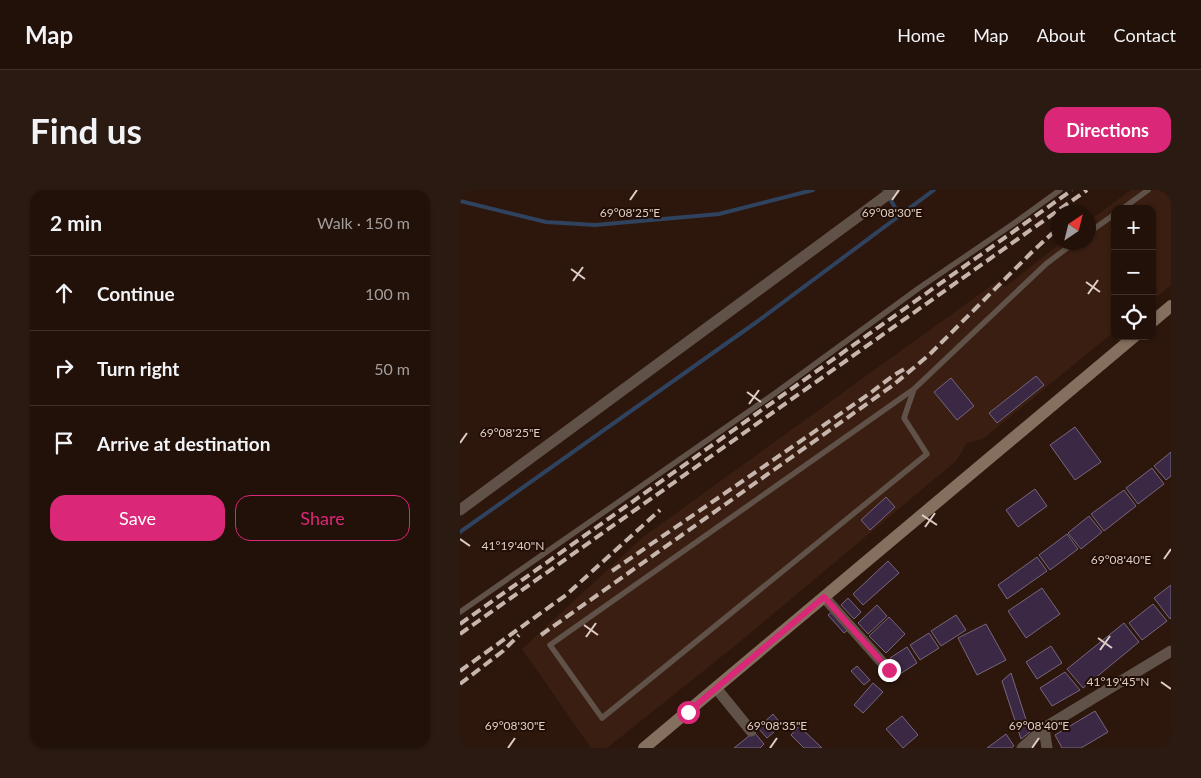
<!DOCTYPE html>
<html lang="en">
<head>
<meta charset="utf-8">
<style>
  body { margin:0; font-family:Lato,sans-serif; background:#2a1a12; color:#f1f3f6 }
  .controls { position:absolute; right:15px; top:15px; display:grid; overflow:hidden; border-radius:10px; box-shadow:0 1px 4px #0004 }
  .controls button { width:45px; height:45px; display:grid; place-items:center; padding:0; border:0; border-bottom:1px solid #3f312a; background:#221109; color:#f1f3f6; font:25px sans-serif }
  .compass { position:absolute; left:591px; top:15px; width:45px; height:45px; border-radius:50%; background:#221109; box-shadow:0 1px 4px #0004; rotate:35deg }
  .stop { position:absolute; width:15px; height:15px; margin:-11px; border:4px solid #db2777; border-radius:50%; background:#fff }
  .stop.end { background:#db2777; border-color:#fff; box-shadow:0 1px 5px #0008 }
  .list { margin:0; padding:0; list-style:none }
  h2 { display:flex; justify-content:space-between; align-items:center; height:65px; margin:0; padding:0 20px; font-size:21px }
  h2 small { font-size:16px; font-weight:400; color:#a29d9c }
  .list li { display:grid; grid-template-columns:32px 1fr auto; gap:15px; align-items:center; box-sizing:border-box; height:75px; padding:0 20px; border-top:1px solid #3f312a }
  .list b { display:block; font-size:19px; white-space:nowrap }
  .list em { font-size:16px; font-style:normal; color:#a29d9c }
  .actions { display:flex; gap:10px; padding:15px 20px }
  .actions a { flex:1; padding:11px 0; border:1px solid #db2777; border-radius:15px; text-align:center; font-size:18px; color:#db2777 }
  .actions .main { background:#db2777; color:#fff }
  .icon { flex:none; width:28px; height:28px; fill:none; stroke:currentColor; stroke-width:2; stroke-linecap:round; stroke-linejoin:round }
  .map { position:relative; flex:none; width:711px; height:558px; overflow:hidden; border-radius:15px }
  header { display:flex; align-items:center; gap:30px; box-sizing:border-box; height:70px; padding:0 25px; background:#221109; border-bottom:1px solid #3f312a }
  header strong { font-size:24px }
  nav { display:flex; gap:28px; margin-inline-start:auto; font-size:18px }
  .intro { display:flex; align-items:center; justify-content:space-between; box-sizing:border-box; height:120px; padding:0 30px }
  h1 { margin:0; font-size:35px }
  .button { padding:12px 22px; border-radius:15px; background:#db2777; color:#fff; font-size:18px; font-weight:700 }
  main { display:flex; gap:30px; padding:0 30px }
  aside { flex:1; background:#221109; border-radius:15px; box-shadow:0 1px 4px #0004 }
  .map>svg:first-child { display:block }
  .built { fill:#391e11 }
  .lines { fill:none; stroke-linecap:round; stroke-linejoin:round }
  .stream { stroke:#2f425e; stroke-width:4 }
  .building { fill:#3b2844; stroke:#76667e }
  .service { stroke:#605248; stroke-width:5.5 }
  .minor { stroke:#605248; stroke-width:11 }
  .secondary { stroke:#856f5f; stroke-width:12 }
  .rail { stroke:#c6b5ad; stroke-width:4; stroke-dasharray:10 5; stroke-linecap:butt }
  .route { stroke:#db2777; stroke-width:6 }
  .ticks { fill:none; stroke:#decec7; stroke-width:2 }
  .ticks-label { font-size:12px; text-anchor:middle; fill:#decec7; stroke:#230e05; stroke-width:4; stroke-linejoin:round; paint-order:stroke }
</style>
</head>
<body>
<header>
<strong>Map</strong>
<nav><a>Home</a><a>Map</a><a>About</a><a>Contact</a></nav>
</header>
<div class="intro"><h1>Find us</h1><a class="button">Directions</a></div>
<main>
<aside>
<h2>2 min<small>Walk · 150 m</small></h2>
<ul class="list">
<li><svg class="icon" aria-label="ahead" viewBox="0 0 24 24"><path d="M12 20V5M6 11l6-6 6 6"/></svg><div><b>Continue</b></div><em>100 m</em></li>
<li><svg class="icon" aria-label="right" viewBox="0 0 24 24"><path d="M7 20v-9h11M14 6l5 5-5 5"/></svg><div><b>Turn right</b></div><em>50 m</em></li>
<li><svg class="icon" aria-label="arrive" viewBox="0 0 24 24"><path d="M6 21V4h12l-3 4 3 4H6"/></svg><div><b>Arrive at destination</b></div></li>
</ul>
<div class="actions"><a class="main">Save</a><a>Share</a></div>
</aside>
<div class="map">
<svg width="711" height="558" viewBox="0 0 711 558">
  <rect width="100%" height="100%" fill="#2d170c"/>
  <!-- built -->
  <path class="built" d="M671,0h40v95l-19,16v-92h-37v122l-132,108 -16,4 -11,18 -220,184 -129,103h-16l-69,-99 121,-112 356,-257 6,7 56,-44 27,-1 1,-21z"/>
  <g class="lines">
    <!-- stream -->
    <path class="stream" d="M424,0l16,25
      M0,11l86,21 49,3 124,-11 94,-24
      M0,342l298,-211 176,-131"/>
  </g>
  <!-- building -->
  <path class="building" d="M576,186l8,9 -47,38 -8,-10z
    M491,188l23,28 -17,14 -23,-28z
    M615,237l26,35 -26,18 -25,-35z
    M711,262v24l-5,4 -12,-14z
    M692,278l12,16 -26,20 -12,-16z
    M575,299l12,17 -29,21 -12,-17z
    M664,300l12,16 -32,25 -13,-17z
    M426,307l9,10 -25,23 -9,-10z
    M629,326l13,16 -21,17 -13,-16z
    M607,344l11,15 -28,21 -11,-15z
    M577,367l10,14 -40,28 -9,-14z
    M428,371l11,12 -36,32 -10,-11z
    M711,395v33l-1,1 -16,-21z
    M582,398l18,26 -34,24 -18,-27z
    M388,408l13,14 -7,7 -13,-14z
    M693,414l14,17 -25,19 -13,-17z
    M417,415l10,11 -19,18 -10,-11z
    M373,421l16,18 -5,4 -16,-18z
    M496,425l10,15 -25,16 -10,-15z
    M429,427l16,17 -19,19 -17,-17z
    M664,433l15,19 -56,46 -16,-19z
    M526,434l20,36 -29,15 -19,-37z
    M469,443l10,15 -19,12 -10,-15z
    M591,456l11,17 -25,16 -11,-17z
    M447,457l10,16 -17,11 -10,-16z
    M397,476l13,14 -6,5 -13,-14z
    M605,482l15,18 -28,16 -12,-18z
    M551,483l19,59 -9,7 -19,-58z
    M413,493l10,9 -20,21 -9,-8z
    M635,521l13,21 -27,16h-19l-7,-13z
    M313,524l9,11 -15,13 -9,-10z
    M442,526l16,19 -15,13 -17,-19z
    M339,536l23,22h-18l-13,-13z
    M294,542l10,12 -4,4h-26z
    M546,544l8,12 -3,2h-24z"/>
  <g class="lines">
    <!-- service -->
    <path class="service" d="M662,19l26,-19
      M628,43l27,-19
      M454,199l-10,29 23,36 -325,264 -52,-73 364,-256 132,-125 29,-22
      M0,422l314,-218 145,-106 94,-64 47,-34"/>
    <!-- minor -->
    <path class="minor" d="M0,320l434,-320
      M364,407l65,73
      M256,498l35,43
      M584,538l3,20
      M562,558l22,-20 127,-77"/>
    <!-- secondary -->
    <path class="secondary" d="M692,132l19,-16
      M184,558l491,-412"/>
    <!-- rail -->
    <path class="rail" d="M152,381l257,-177 25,-19 12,-7
      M0,434l612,-434
      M0,444l627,-444
      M81,445l351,-249 37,-31 103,-103 26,-24
      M0,481l106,-76 94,-85
      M0,494l43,-33 16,-16"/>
  </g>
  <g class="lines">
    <!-- route -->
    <path class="route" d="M228,522l136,-115 65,73"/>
  </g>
  <!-- ticks -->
  <path class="ticks" d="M170,10l7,-10M432,10l7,-10M111,79l14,10M113,91l10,-14M626,92l14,10M628,104l10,-14M287,202l14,10M289,214l10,-14M0,253l7,-10M462,325l15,10M465,337l10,-14M0,349l10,7M704,369l7,-10M124,435l14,10M126,447l10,-14M638,448l14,10M640,460l10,-14M701,492l10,7M48,558l7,-10M310,558l7,-10M572,558l7,-10"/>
  <g class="ticks-label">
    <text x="170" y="27">69°08'25"E</text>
    <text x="432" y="27">69°08'30"E</text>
    <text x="50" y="247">69°08'25"E</text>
    <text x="53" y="360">41°19'40"N</text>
    <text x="661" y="374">69°08'40"E</text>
    <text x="658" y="496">41°19'45"N</text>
    <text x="55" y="540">69°08'30"E</text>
    <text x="317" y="540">69°08'35"E</text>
    <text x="579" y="540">69°08'40"E</text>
  </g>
</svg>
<div class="controls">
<button>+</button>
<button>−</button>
<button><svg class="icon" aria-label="locate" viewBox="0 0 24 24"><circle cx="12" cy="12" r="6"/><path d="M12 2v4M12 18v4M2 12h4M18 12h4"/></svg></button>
</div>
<svg class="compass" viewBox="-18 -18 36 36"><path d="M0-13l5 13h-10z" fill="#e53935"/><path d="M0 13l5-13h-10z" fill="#a29d9c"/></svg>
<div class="stop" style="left:228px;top:522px"></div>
<div class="stop end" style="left:429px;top:480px"></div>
</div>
</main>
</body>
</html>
